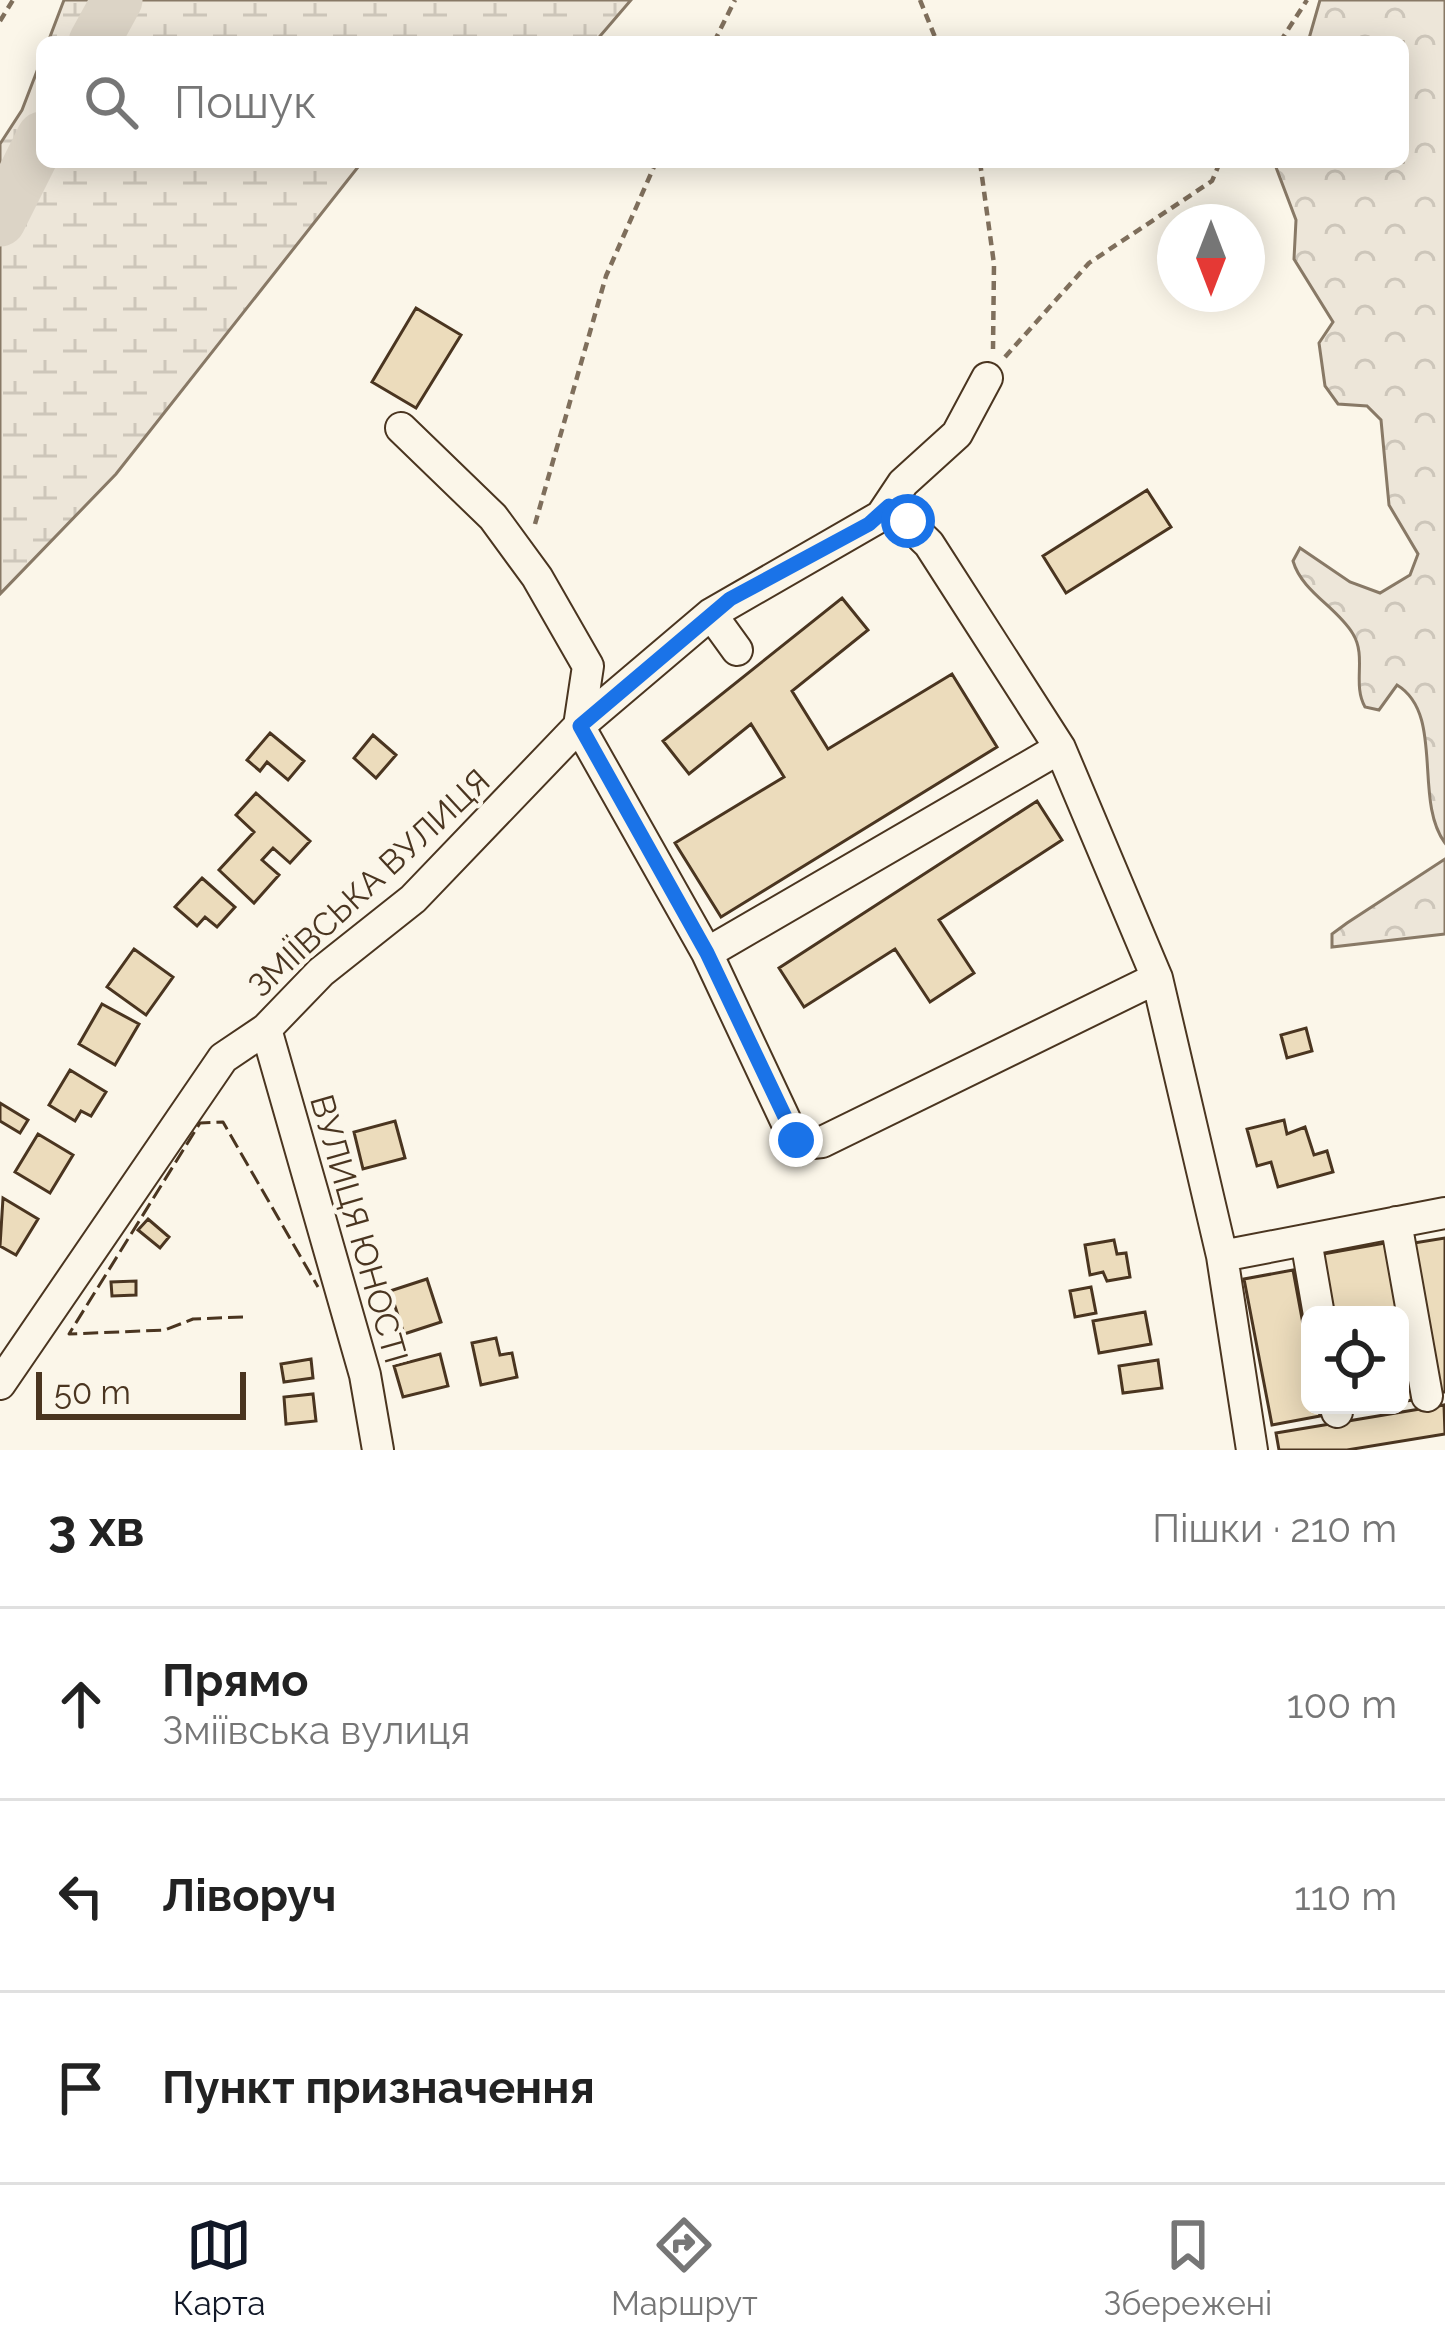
<!DOCTYPE html>
<html lang="uk">
<head>
<meta charset="utf-8">
<style>
  body { margin:0; font-family:Raleway,sans-serif; background:#f2f2f2; color:#222 }
  .controls { position:absolute; right:36px; bottom:36px; display:grid; overflow:hidden; border-radius:18px; box-shadow:0 6px 30px #0003 }
  .controls button { width:108px; height:108px; display:grid; place-items:center; padding:0; border:0; border-bottom:3px solid #e0e0e0; background:#fff; color:#222; font:60px sans-serif }
  .compass { position:absolute; left:1157px; top:204px; width:108px; height:108px; border-radius:50%; background:#fff; box-shadow:0 6px 30px #0003; rotate:180deg }
  .scale { position:absolute; left:36px; bottom:30px; width:210px; box-sizing:border-box; padding-left:12px; border:6px solid #4a3520; border-top:0; font-size:33px; line-height:42px; white-space:nowrap; color:#4a3520; -webkit-text-stroke:9px #fbf6e9; paint-order:stroke }
  .stop { position:absolute; width:36px; height:36px; margin:-27px; border:9px solid #1a73e8; border-radius:50%; background:#fff }
  .stop.end { background:#1a73e8; border-color:#fff; box-shadow:0 3px 12px #0008 }
  .list { margin:0; padding:0; list-style:none }
  h2 { display:flex; justify-content:space-between; align-items:center; height:156px; margin:0; padding:0 48px; font-size:51px }
  h2 small { font-size:39px; font-weight:400; color:#767676 }
  .list li { display:grid; grid-template-columns:78px 1fr auto; gap:36px; align-items:center; box-sizing:border-box; height:192px; padding:0 48px; border-top:3px solid #e0e0e0 }
  .list b { display:block; font-size:45px; white-space:nowrap }
  .list p { margin:0; font-size:39px; white-space:nowrap; color:#767676 }
  .list em { font-size:39px; font-style:normal; color:#767676 }
  .icon { flex:none; width:66px; height:66px; fill:none; stroke:currentColor; stroke-width:2; stroke-linecap:round; stroke-linejoin:round }
  .map { position:relative; flex:none; width:1445px; height:1450px; overflow:hidden }
  .search { position:absolute; background:#fff; box-shadow:0 6px 30px #0003; left:36px; right:36px; top:36px; height:132px; display:flex; align-items:center; gap:30px; box-sizing:border-box; padding:0 42px; border-radius:18px; color:#767676; font-size:45px }
  .sheet { height:732px; background:#fff }
  nav { display:flex; justify-content:space-around; align-items:center; box-sizing:border-box; height:168px; border-top:3px solid #e0e0e0; background:#fff; font-size:33px; color:#767676 }
  nav a { display:grid; justify-items:center; gap:6px }
  nav .on { color:#111827 }
  .map>svg:first-child { display:block }
  .forest { fill:url(#forest-crowns); stroke:#887966; stroke-width:3 }
  .wetland { fill:url(#wetland-marsh); stroke:#887966; stroke-width:3 }
  .lines { fill:none; stroke-linecap:round; stroke-linejoin:round }
  .river { stroke:#dcd4c6; stroke-width:51 }
  .building { fill:#ecdcbc; stroke:#4a3520; stroke-width:3 }
  .minor-casing { stroke:#4a3520; stroke-width:34 }
  .path { stroke:#7f6f5c; stroke-width:4.5; stroke-dasharray:9 6; stroke-linecap:butt }
  .minor { stroke:#fbf6e9; stroke-width:30 }
  .fence { stroke:#4a3520; stroke-width:3; stroke-dasharray:15 6; stroke-linecap:butt }
  .route { stroke:#1a73e8; stroke-width:15 }
  .labels { text-anchor:middle; dominant-baseline:central; stroke-width:9; stroke-linejoin:round; paint-order:stroke }
  .street-label { font-size:33px; fill:#4a3520; stroke:#fbf6e9 }
</style>
</head>
<body>
<div class="map">
<svg width="1445" height="1450" viewBox="0 0 1445 1450">
  <defs>
    <pattern id="forest-crowns" width="20" height="18" patternUnits="userSpaceOnUse" patternTransform="scale(3)"><rect width="20" height="18" fill="#ede6d9"/><path d="M2 6a3 3 0 1 1 6 0M12 15a3 3 0 1 1 6 0" fill="none" stroke="#cdc6ba"/></pattern>
    <pattern id="wetland-marsh" width="20" height="14" patternUnits="userSpaceOnUse" patternTransform="scale(3)"><rect width="20" height="14" fill="#ede6d9"/><path d="M1 5h8M5 5V1M11 12h8M15 12V8" fill="none" stroke="#cdc6ba"/></pattern>
  </defs>
  <rect width="100%" height="100%" fill="#fbf6e9"/>
  <!-- forest -->
  <path class="forest" d="M1320,0h125v843c-32,-43 0,-129 -48,-158l-18,25 -14,-3c-13,-23 2,-50 -12,-73 -16,-27 -51,-42 -60,-73l7,-13 50,34 30,11 30,-18 8,-21 -29,-49 -8,-85 -14,-14 -29,-2 -13,-18 -6,-43 14,-21 -39,-63 2,-39 -22,-58h129v-120h-95z
    M1445,859v75l-113,13v-13l15,-11z"/>
  <!-- wetland -->
  <path class="wetland" d="M64,0h567l-36,42h-547z
    M42,58v104h320l-246,312 -116,120v-450l22,-34z"/>
  <g class="lines">
    <!-- river -->
    <path class="river" d="M94,42l23,-42
      M0,221l42,-84"/>
  </g>
  <!-- building -->
  <path class="building" d="M416,308l45,27 -45,73 -44,-26z
    M1147,490l24,37 -105,66 -23,-37z
    M842,598l26,32 -76,61 36,58 124,-75 45,73 -276,170 -46,-74 109,-66 -33,-53 -62,50 -26,-33z
    M270,733l34,28 -16,19 -21,-18 -7,9 -13,-11z
    M373,735l23,20 -20,23 -22,-20z
    M256,793l54,48 -20,22 -17,-15 -11,12 17,15 -25,28 -35,-33 35,-38 -18,-17z
    M1037,801l25,39 -123,80 35,53 -44,29 -35,-53 -91,58 -25,-39z
    M202,878l33,29 -18,20 -12,-10 -8,9 -22,-19z
    M134,949l39,28 -27,38 -39,-28z
    M102,1004l37,20 -24,41 -36,-21z
    M1306,1028l6,23 -25,7 -6,-23z
    M70,1070l36,22 -15,24 -10,-5 -6,10 -26,-16z
    M0,1103l28,17 -8,13 -20,-12z
    M1284,1120l3,14 18,-7 9,28 13,-4 6,21 -55,15 -7,-25 -14,4 -10,-37z
    M395,1121l10,37 -42,11 -9,-37z
    M38,1134l35,21 -23,38 -35,-21z
    M3,1198l35,21 -22,36 -16,-9z
    M148,1219l21,18 -9,11 -22,-18z
    M1445,1238v154h-4l-27,-149z
    M1114,1240l3,14 9,-1 4,24 -23,4 -4,-9 -13,3 -5,-30z
    M1385,1243l13,72h-64l-11,-61z
    M1293,1270l17,92v43h8l2,11 -48,9 -28,-146z
    M427,1279l14,43 -37,12 -14,-43z
    M136,1281v14l-24,1 -1,-14z
    M1091,1287l5,26 -21,4 -5,-26z
    M1145,1312l6,32 -52,9 -6,-32z
    M1400,1328l13,72 -13,2z
    M496,1338l4,17 12,-2 5,24 -36,8 -9,-42z
    M440,1354l8,32 -45,11 -9,-31z
    M311,1359l2,19 -29,4 -3,-18z
    M1158,1360l4,28 -39,5 -4,-27z
    M313,1394l3,27 -30,3 -2,-27z
    M1444,1405l1,29 -98,16h-68l-3,-17z"/>
  <g class="lines">
    <defs>
      <path id="minor" d="M401,428l92,89 44,60 51,89 -9,60 128,227 84,179 12,12 19,-2 335,-164 -97,-230 -131,-204 -40,-39
        M711,614l26,36
        M707,953l353,-205
        M1157,978l65,278
        M266,1029l99,346 13,75
        M1396,1222l31,174
        M1306,1240l13,75
        M0,1384l223,-326 43,-29 55,-57 92,-73 166,-173 132,-112 170,-98 22,-33 54,-49 30,-56
        M1335,1405l2,7
        M1252,1450l-30,-194 223,-43"/>
    </defs>
    <!-- minor casing -->
    <use href="#minor" class="minor-casing"/>
    <!-- path -->
    <path class="path" d="M920,0l17,42
      M0,21l13,-21
      M714,42l21,-42
      M1280,42l27,-42
      M980,162l14,102 -1,85
      M1005,357l84,-94 123,-82 8,-19
      M535,524l71,-248 50,-114"/>
    <!-- minor -->
    <use href="#minor" class="minor"/>
    <!-- fence -->
    <path class="fence" d="M243,1317l-50,2 -28,11 -96,4 131,-211 23,-1 95,165"/>
  </g>
  <g class="lines">
    <!-- route -->
    <path class="route" d="M796,1140l-89,-187 -127,-227 150,-127 139,-75 20,-18 19,15"/>
  </g>
  <g class="labels">
    <!-- street labels -->
    <g class="street-label">
      <text transform="translate(369 883) rotate(-43)">ЗМІЇВСЬКА ВУЛИЦЯ</text>
      <text transform="translate(359 1229) rotate(74)">ВУЛИЦЯ ЮНОСТІ</text>
    </g>
  </g>
</svg>
<div class="controls">
<button><svg class="icon" aria-label="locate" viewBox="0 0 24 24"><circle cx="12" cy="12" r="6"/><path d="M12 2v4M12 18v4M2 12h4M18 12h4"/></svg></button>
</div>
<svg class="compass" viewBox="-18 -18 36 36"><path d="M0-13l5 13h-10z" fill="#e53935"/><path d="M0 13l5-13h-10z" fill="#767676"/></svg>
<div class="scale">50 m</div>
<div class="stop" style="left:908px;top:521px"></div>
<div class="stop end" style="left:796px;top:1140px"></div>
<div class="search"><svg class="icon" aria-label="search" viewBox="0 0 24 24"><circle cx="10" cy="10" r="6"/><path d="M15 15l6 6"/></svg>Пошук</div>
</div>
<section class="sheet">
<h2>3 хв<small>Пішки · 210 m</small></h2>
<ul class="list">
<li><svg class="icon" aria-label="ahead" viewBox="0 0 24 24"><path d="M12 20V5M6 11l6-6 6 6"/></svg><div><b>Прямо</b><p>Зміївська вулиця</p></div><em>100 m</em></li>
<li><svg class="icon" aria-label="left" viewBox="0 0 24 24"><path d="M17 20v-9H6M10 6l-5 5 5 5"/></svg><div><b>Ліворуч</b></div><em>110 m</em></li>
<li><svg class="icon" aria-label="arrive" viewBox="0 0 24 24"><path d="M6 21V4h12l-3 4 3 4H6"/></svg><div><b>Пункт призначення</b></div></li>
</ul>
</section>
<nav>
<a class="on"><svg class="icon" aria-label="map" viewBox="0 0 24 24"><path d="M3 6l6-2 6 2 6-2v14l-6 2-6-2-6 2zM9 4v14M15 6v14"/></svg>Карта</a>
<a><svg class="icon" aria-label="directions" viewBox="0 0 24 24"><path d="M12 3l9 9-9 9-9-9zM9 14v-3h6M13 9l2 2-2 2"/></svg>Маршрут</a>
<a><svg class="icon" aria-label="saved" viewBox="0 0 24 24"><path d="M7 4h10v16l-5-4-5 4z"/></svg>Збережені</a>
</nav>
</body>
</html>
